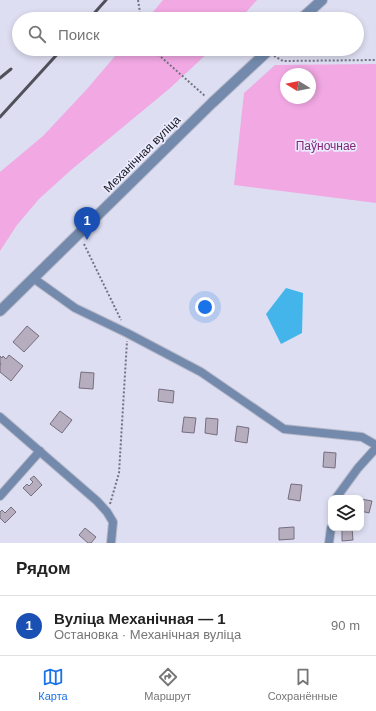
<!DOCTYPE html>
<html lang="ru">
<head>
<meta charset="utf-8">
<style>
  body { margin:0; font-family:Arial,sans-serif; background:#f6f6f6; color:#222 }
  .controls { position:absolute; right:12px; bottom:12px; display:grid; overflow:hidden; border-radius:8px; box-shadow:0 2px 6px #0003 }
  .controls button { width:36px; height:36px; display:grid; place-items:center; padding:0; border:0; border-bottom:1px solid #e0e0e0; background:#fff; color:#222; font:20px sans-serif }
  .compass { position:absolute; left:280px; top:68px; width:36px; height:36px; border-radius:50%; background:#fff; box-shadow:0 2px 6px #0003; rotate:280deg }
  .you { position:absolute; left:205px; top:307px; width:14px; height:14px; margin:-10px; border:3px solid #fff; border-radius:50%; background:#1a73e8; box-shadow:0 0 0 6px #1a73e833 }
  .badge { display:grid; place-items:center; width:26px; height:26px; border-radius:50%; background:#1a73e8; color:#fff; font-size:13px; font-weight:700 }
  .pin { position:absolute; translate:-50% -33px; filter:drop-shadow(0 1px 2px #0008) }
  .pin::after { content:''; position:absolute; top:21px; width:14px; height:12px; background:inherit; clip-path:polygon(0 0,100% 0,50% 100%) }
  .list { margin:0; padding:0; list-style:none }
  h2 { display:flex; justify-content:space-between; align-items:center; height:52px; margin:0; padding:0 16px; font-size:17px }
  h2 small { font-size:13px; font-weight:400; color:#767676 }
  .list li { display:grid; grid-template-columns:26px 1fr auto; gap:12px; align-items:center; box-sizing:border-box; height:60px; padding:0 16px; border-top:1px solid #e0e0e0 }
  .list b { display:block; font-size:15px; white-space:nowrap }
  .list p { margin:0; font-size:13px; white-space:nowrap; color:#767676 }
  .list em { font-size:13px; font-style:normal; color:#767676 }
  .icon { flex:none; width:22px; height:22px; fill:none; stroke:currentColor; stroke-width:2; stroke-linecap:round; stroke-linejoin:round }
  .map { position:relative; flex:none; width:376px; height:543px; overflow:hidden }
  .search { position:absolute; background:#fff; box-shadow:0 2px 6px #0003; left:12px; right:12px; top:12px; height:44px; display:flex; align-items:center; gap:10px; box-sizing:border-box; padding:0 14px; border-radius:22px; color:#767676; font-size:15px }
  .sheet { height:112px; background:#fff }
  nav { display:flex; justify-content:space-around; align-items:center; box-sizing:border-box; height:56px; border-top:1px solid #e0e0e0; background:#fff; font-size:11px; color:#767676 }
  nav a { display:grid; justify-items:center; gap:2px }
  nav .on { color:#1a73e8 }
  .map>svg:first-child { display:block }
  .green { fill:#f1a8e3; fill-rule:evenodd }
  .water { fill:#43b5eb }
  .building { fill:#b6adbe; stroke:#766e7e }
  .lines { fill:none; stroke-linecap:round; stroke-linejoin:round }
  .minor-casing { stroke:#b9bacb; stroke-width:10 }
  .tertiary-casing { stroke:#b9bacb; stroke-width:12 }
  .path { stroke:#737480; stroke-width:2; stroke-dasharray:2 2; stroke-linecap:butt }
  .minor { stroke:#738aac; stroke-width:8 }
  .tertiary { stroke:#738aac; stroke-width:10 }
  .rail { stroke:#51515b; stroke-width:3 }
  .labels { text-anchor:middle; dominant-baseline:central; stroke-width:3.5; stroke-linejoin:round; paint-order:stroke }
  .park-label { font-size:12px; fill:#852878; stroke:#eaebff }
  .street-label { font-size:12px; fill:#15151c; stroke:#eaebff }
</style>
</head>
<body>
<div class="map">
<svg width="376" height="543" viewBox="0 0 376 543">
  <rect width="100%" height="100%" fill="#dddef1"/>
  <!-- green -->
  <path class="green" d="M163,0h94l-17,19h-93z
    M121,49h91l-43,40 -98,81 -32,29 -22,26 -17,26v-79l43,-36 44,-47z
    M376,64v139l-142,-18 10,-92 31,-28zM286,74h24v24h-24z"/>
  <!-- water -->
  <path class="water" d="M286,288l17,5 -1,40 -21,11 -15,-30z"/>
  <!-- building -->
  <path class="building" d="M27,326l12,10 -15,16 -11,-10z
    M9,355l14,11 -12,15 -11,-9v-6l1,-2 -1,-1v-7l2,2 1,-2 3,3z
    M81,372l13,1 -1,16 -14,-1z
    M159,389l15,2 -1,12 -15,-2z
    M60,411l12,9 -10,13 -12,-9z
    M184,417l12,1 -2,15 -12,-1z
    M206,418l12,1 -1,16 -12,-2z
    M237,426l12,2 -2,15 -12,-2z
    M324,452l12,1 -1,15 -12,-1z
    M34,476l8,9 -11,11 -8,-8 4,-4 2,2 4,-4 -3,-3z
    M291,484l11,1 -2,16 -12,-2z
    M361,499l11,2 -3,12 -8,-2z
    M11,507l5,5 -11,11 -5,-5v-6l2,-2 3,3z
    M294,527v12l-15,1v-12z
    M85,528l11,9 -5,6h-3l-9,-8z
    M342,528h10l1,12 -11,1z"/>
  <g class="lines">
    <defs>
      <path id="minor" d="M33,278l42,30 52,25 74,39 83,57 78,8 14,8
        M0,417l97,84 10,11 6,10 -2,21
        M0,496l40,-45
        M336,498l22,-30 18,-20
        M329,543l2,-15"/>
      <path id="tertiary" d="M301,19l21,-19
        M0,311l212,-208 58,-54"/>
    </defs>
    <!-- minor casing -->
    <use href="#minor" class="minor-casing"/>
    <!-- tertiary casing -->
    <use href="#tertiary" class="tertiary-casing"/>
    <!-- path -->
    <path class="path" d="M138,0l3,19
      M152,49l53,47
      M274,56l9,5 93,-1
      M84,244l37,76
      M110,504l9,-31 8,-132"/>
    <!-- minor -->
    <use href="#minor" class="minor"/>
    <!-- tertiary -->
    <use href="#tertiary" class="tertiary"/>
    <!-- rail -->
    <path class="rail" d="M89,19l17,-19
      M0,78l11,-9
      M0,117l62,-68"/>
  </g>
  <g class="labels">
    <!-- park labels -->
    <g class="park-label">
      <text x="326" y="146">Паўночнае</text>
    </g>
    <!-- street labels -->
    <g class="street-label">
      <text transform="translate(142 154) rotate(-45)">Механічная вуліца</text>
    </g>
  </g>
</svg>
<div class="controls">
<button><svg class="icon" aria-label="layers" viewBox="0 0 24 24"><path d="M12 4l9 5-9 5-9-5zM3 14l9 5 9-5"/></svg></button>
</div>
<svg class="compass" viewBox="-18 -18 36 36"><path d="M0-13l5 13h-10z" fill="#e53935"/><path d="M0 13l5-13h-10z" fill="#767676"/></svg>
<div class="you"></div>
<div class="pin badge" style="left:87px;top:240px;background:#1a4fb4">1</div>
<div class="search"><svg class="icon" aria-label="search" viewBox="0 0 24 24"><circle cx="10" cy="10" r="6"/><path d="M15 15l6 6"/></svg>Поиск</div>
</div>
<section class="sheet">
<h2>Рядом<small></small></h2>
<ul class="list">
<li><span class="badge" style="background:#1a4fb4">1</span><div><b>Вуліца Механічная — 1</b><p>Остановка · Механічная вуліца</p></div><em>90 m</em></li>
</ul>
</section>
<nav>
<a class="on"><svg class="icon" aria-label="map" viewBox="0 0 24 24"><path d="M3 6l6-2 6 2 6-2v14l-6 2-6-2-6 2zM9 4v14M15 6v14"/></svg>Карта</a>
<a><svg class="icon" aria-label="directions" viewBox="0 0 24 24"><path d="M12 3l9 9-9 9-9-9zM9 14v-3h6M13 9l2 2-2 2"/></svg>Маршрут</a>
<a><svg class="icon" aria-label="saved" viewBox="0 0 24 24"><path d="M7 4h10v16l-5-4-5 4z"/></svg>Сохранённые</a>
</nav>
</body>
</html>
